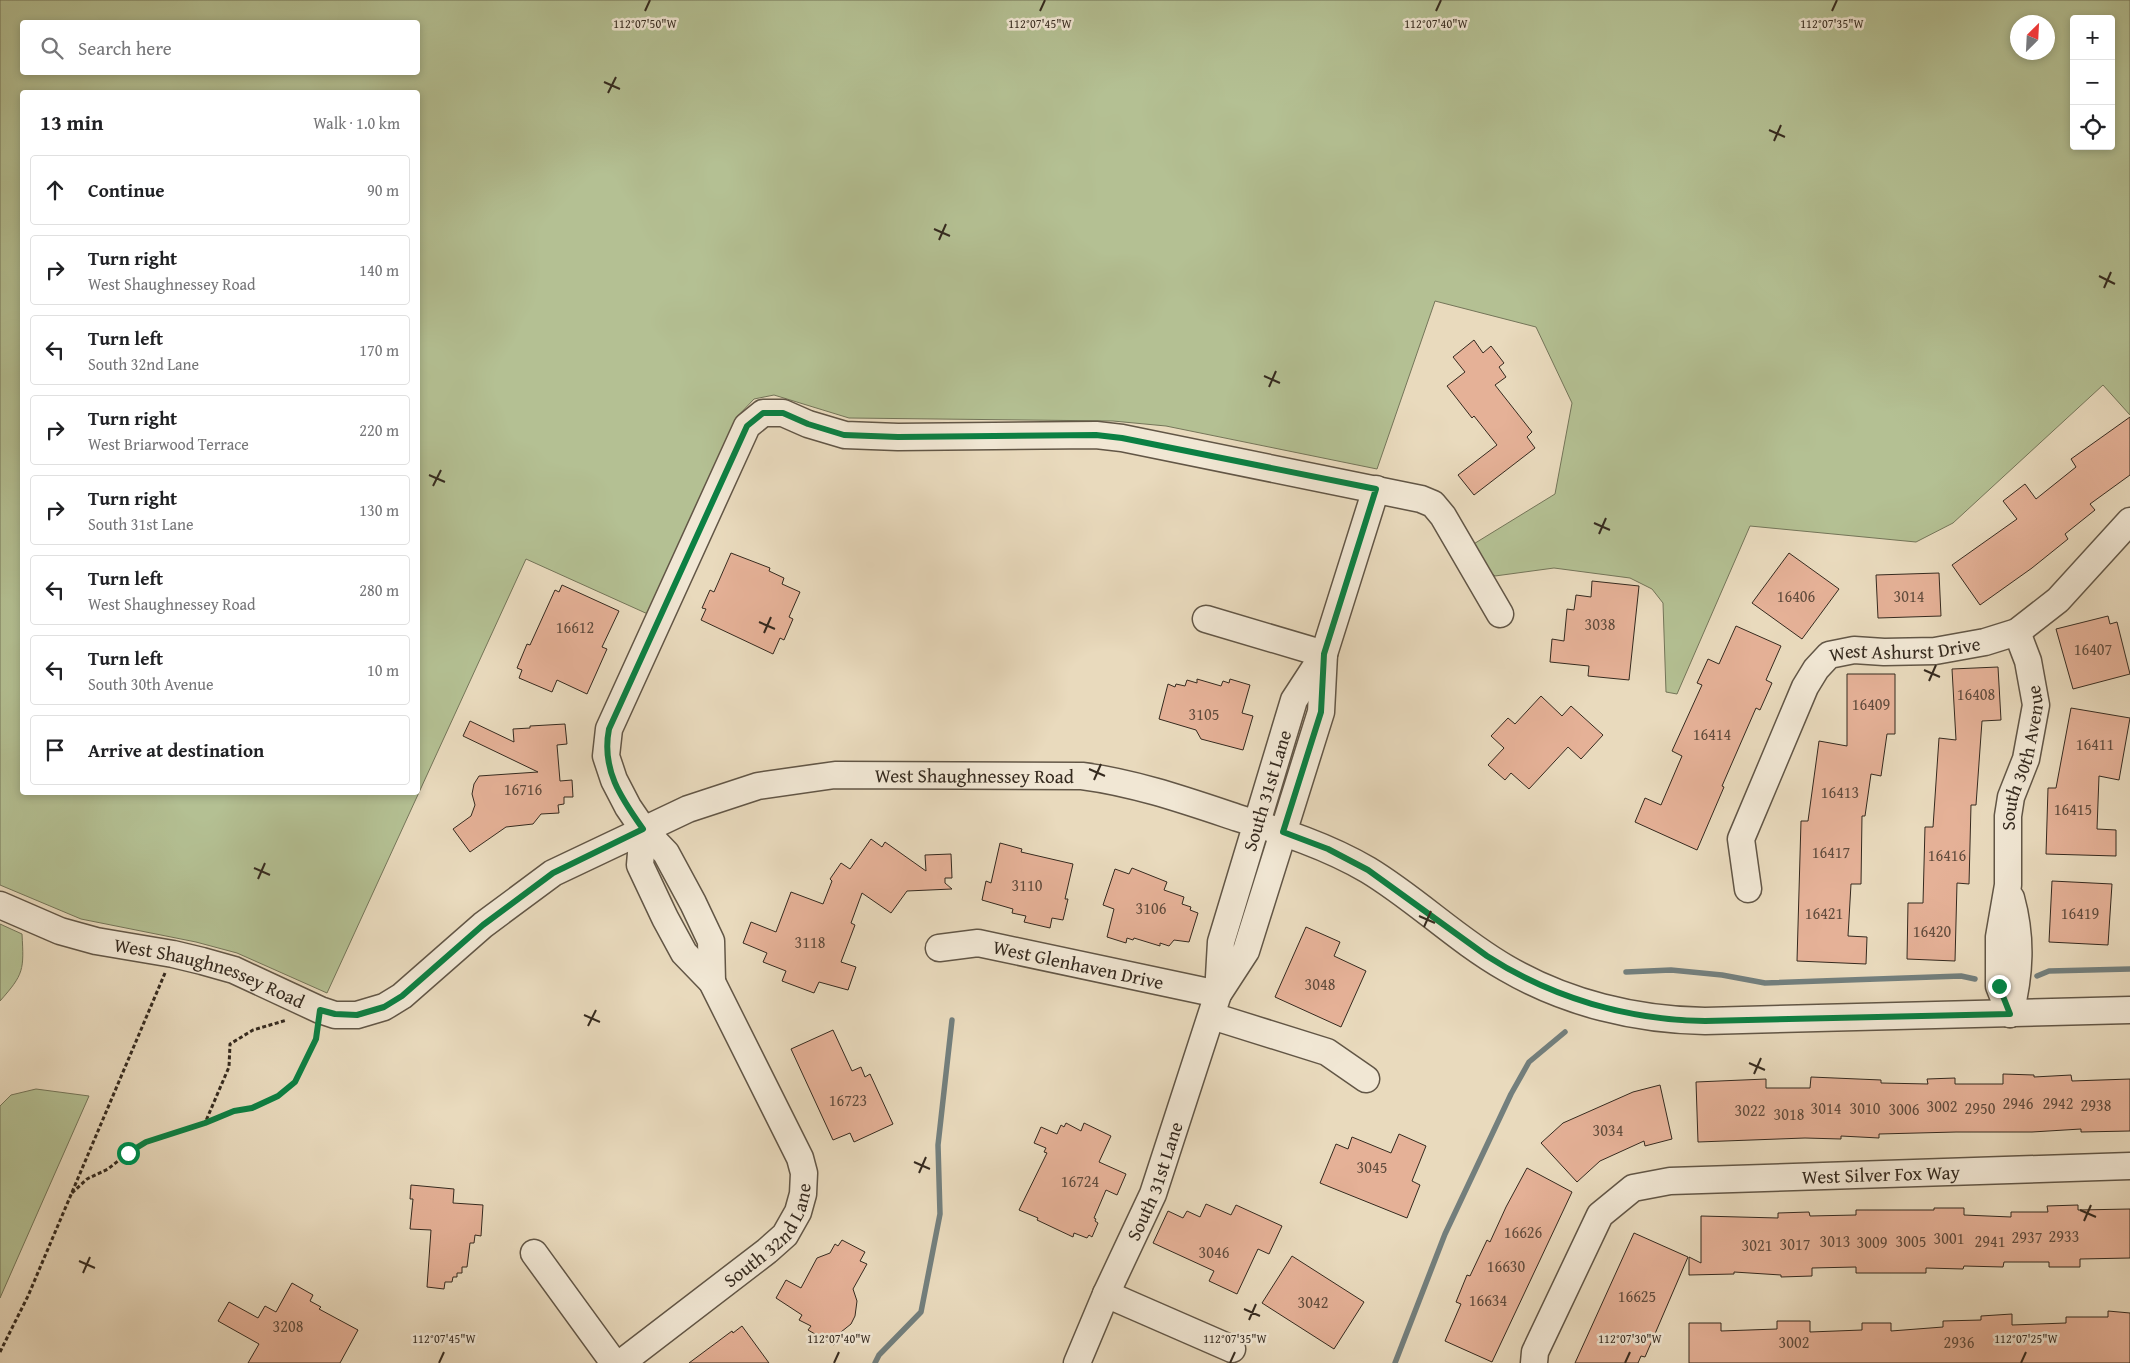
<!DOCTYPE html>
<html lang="en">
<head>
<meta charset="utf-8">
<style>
  body { margin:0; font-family:"Gentium Book Plus",serif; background:#f2f2f2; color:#202124 }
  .controls { position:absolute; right:15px; top:15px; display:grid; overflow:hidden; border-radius:5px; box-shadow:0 2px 8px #0003 }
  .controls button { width:45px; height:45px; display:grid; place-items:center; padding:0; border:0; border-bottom:1px solid #e0e0e0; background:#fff; color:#202124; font:25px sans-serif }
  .compass { position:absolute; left:2010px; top:15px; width:45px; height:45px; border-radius:50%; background:#fff; box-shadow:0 2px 8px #0003; rotate:24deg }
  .stop { position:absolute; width:15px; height:15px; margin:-11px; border:4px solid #0b8043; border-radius:50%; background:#fff }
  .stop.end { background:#0b8043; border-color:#fff; box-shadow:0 1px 5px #0008 }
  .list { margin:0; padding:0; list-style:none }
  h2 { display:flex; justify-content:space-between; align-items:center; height:65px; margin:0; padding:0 20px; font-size:21px }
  h2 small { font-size:16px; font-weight:400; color:#757577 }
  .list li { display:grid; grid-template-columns:32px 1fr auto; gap:15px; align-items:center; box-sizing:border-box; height:70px; margin:0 10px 10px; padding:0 10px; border:1px solid #e0e0e0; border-radius:5px }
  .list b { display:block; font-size:19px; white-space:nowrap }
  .list p { margin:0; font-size:16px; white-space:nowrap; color:#757577 }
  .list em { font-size:16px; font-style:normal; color:#757577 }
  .icon { flex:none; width:28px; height:28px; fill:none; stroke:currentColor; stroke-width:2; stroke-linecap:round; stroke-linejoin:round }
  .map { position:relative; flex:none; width:2130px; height:1363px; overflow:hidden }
  .search { position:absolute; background:#fff; box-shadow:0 2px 8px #0003; left:20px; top:20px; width:400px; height:55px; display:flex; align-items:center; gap:12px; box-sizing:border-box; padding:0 18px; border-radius:5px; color:#757577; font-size:19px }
  .panel { position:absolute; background:#fff; box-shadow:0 2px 8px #0003; left:20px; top:90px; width:400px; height:705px; border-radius:5px }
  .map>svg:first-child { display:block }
  .green { fill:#b4c093; stroke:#747559; fill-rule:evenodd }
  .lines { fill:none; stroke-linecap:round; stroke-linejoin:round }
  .stream { stroke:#737f7d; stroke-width:5.5 }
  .building { fill:#e5b197; stroke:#352a1f }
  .minor-casing { stroke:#625646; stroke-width:29 }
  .path { stroke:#352a1f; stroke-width:3; stroke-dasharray:4 2.5; stroke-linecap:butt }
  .minor { stroke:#f1e7d4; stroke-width:26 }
  .route { stroke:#0b8043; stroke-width:6 }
  .ticks { fill:none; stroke:#352a1f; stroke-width:2 }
  .labels { text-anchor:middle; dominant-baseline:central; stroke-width:5; stroke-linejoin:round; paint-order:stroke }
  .number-label { font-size:16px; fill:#614c3d }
  .street-label { font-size:19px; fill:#352a1f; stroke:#f1e7d4 }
  .ticks-label { font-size:12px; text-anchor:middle; fill:#352a1f; stroke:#f1e7d4; stroke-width:5; stroke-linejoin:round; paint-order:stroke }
</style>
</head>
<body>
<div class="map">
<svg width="2130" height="1363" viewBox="0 0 2130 1363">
  <rect width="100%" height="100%" fill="#e9dabd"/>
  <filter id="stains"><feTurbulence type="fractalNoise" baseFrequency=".004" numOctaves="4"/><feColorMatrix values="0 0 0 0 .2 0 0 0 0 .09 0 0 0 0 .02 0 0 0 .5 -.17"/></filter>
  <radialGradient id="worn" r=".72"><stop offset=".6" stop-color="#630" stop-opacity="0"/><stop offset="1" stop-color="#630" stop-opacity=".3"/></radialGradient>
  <!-- green -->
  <path class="green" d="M0,0h2130v415l-27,-30 -150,138 -37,19 -166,-16 -73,168 -11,-2 -3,-89 -11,-14 -22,-11 -76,-10 -59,8 -9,-8 -14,-23 83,-51 17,-91 -36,-76 -101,-26 -58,168 -211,-43 -53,-5 -264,-3 -75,-23 -20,4 -18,19 -86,197 -124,-56 -199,434 -90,-40 -41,-11 -115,-23 -81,-34zM2074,19h37v127h-37zM22,22h396v50h-396zM2018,22h30v30h-30zM22,92h396v700h-396z
    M0,924l22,10c2,36 2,40 -22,67z
    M36,1089l53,7 -89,202v-192l11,-11z"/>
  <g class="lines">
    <!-- stream -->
    <path class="stream" d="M1626,972l45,-2 51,5 43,8 196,-7 14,3
      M2037,976l12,-5 81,-2
      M875,1363l4,-8 42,-43 19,-98 -2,-69 14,-125
      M1395,1363l50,-129 66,-140 18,-32 36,-30"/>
  </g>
  <!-- building -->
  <path class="building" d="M1474,340l9,13 8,-7 13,17 -5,4 7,10 -11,8 37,47 -5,5 8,11 -61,47 -16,-20 39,-30 -23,-29 -2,2 -25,-32 18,-14 -12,-15z
    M2130,417v58l-40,29 5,6 -30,24 3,5 -36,29 -52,37 -28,-40 65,-46 -14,-18 22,-17 11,15 40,-32 -5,-8z
    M731,553l39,15 -1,3 15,7 -2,6 18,8 -11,25 4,2 -9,21 -4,-2 -7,16 -72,-34 5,-11 -4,-1 8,-18 4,2z
    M1789,553l50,36 -37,50 -50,-36z
    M1939,573l2,43 -63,2 -2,-43z
    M1592,581l47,5 -10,94 -41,-4 1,-10 -39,-4 2,-23 12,2 3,-32 7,1 2,-15 15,2z
    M562,585l57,26 -17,36 5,2 -20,45 -30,-14 -5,12 -33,-14 3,-8 -5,-2 10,-24 3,1 25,-55 4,2z
    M2108,616l2,8 7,-2 13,52 -57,15 -17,-60z
    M1736,626l45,20 -15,34 6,3 -12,27 -4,-2 -34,78 2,1 -27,63 -62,-28 10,-24 16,7 21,-49 -10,-5 30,-66 -5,-2 11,-24 11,5z
    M1998,667l3,53 -19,1 -6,84h-5l-2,79 -12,-1 -2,78 -48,-2 1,-56h15l2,-76h8l6,-89 17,2 -4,-71z
    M1847,674h48v60h-8l-6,42 -10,-2 -6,42h-3l-1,68h-10l-3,52 19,1 -1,27 -69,-3 4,-140h7l11,-80 28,5z
    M1197,679l24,7 2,-5 6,2 1,-4 20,6 -8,28 11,3 -10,34 -42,-11 -5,-9 -37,-11 9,-35 7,3 1,-3 9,2 2,-6 10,3z
    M1541,696l21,20 9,-10 32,29 -22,24 -13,-12 -39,42 -18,-16 -6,7 -17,-15 16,-17 -13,-12 17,-18 7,6z
    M2071,708l59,10 -11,62 -20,-4 -2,53 19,1v26l-70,-2 2,-66h8z
    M470,721l44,21 -1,-13 17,-1v-2l35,-2 2,20 -10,1 3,36 12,-1 1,17h-9v7l-6,1 1,8 -18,1 -8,10 -27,3 -36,25 -17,-23 18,-13 4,-11 -3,-11 2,-10 5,-8 59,-4 -75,-36z
    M871,839l11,8 3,-5 41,29 -1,-16 26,-1 1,24h-7v5l7,6 -45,2 -16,22 -29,-20 -11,30 4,2 -14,37 15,5 -8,23 -29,-8 -5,11 -32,-12 4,-10 -23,-9 4,-9 -24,-10 8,-21 25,10 15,-40 32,12 9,-23 -2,-2 11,-16 9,6z
    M1000,843l22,6 -1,3 52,12 -8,35h3l-5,21 -11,-2 -2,10 -26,-6 2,-6 -14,-3 1,-4 -31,-9 4,-19 5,2z
    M1132,868l35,14 -3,8 20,7 -2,7 9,3 -1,3 8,3 -9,29 -15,-2 -5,6 -9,-3v3l-26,-8 -1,2 -6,-2 -1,5 -19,-6 7,-28 -11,-4 12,-36 14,5z
    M2052,881l60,3 -4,61 -59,-3z
    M1306,927l34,15 -6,14 32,15 -25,56 -66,-30z
    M833,1030l19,41 9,-4 4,10 5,-3 23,50 -39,18 -4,-9 -17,7 -42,-91z
    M2003,1074l31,1v2l37,-2 1,6 58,-2v52l-49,1v-3l-49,3h-76l-77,2v4l-38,-2v3l-36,-1 -107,4 -2,-60 70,-3v9h44l1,-11 70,3v3l47,1 -1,-5 28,-1v6h48z
    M1660,1085l12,54 -27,7 -1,-5 -44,20 -23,21 -36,-39 22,-20 70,-31z
    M1066,1123l15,8 3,-8 27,13 -12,26 27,12 -9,21 -11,-5 -12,28 2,1 -1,2 3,2 -6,14 -3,-2 -2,3 -13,-5 -1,4 -36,-17 1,-2 -19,-8 28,-57 -3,-1 2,-4 -12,-5 7,-16 16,7 4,-9 3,2z
    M1399,1134l27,12 -14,35 8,4 -13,33 -87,-35 16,-39 12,5 4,-12 39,16z
    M1527,1168l45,24 -80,170 -47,-21 16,-37 -5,-2 11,-27 3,1 17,-36 3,2 16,-35z
    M411,1185l43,4 -1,14 30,2 -2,31 -6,-1 -1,8h-4l-3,24h-5v6h-5v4h-4l-1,5h-7l-1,7 -17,-2 4,-57 -21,-1 3,-30h-3z
    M1206,1204l25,11 5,-10 46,21 -13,28 -11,-5 -21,45 -28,-13 5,-10 -61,-28 15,-32 15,7 4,-7 13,6z
    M2078,1205v5l52,-1v49l-50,1v8h-31v-5h-45l-1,5 -39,-1 -1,3 -37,-1v5h-70v-6l-44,1v8l-31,1v-2l-47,-3v2l-45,1v-18l12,6v-47l77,2v-5l31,-1 1,4 46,-1v-5h78v-2h30v7l47,2v-5h37l-1,-6z
    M1634,1233l54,24 -43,100 -4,-1 -3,7h-63z
    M842,1240l23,12 -5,9 7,3 -14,25 4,12 -2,15 -4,8 -10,8 -7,13 -26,-15 3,-4 -12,-6 3,-5 -26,-17 10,-18 15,8 16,-30 13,-5 5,-9 3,2z
    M1292,1256l72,46 -30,47 -72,-46z
    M292,1283l21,12 -3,6 11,6 -2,2 39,21 -18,33h-92l11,-19 -41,-23 11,-19 29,16 7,-12 11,6z
    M2108,1311l22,2v50h-441v-40h32v8l56,-2v-8h33v11l52,-2v-7h29v8l52,-4v-6l38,-1v-4l31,-2v11l54,-2v-6h42z
    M742,1326l27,37h-80l43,-32 1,2z"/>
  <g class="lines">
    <defs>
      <g id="minor">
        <path d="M1206,619l118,35"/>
        <path id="s1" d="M1748,889l-7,-50 64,-152 11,-18 13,-14 25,-5 30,2 51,-1 50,-9 32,-10 41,-32 72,-79"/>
        <path id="s2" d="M0,905l60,26 36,10 77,13 29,7 32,9 86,40 15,5h22l27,-8 18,-11 81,-71 70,-52 135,-64 70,-23 77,-11 247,1c54,7 105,25 156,42 45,14 89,28 130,52 48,29 89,70 138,98 60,35 130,52 199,53l425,-11"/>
        <path id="s3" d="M939,948l39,-5 240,51"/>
        <path d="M712,982l-1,-41 -18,-38 -27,-50 -23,-24 -15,-22 -14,-27 -8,-24 3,-27 138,-303 16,-13h20l25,11 37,11 53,2 198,-2 26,3 299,61 12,5 10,12 57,98"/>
        <path d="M1220,991l26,-40 75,-239 3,-58 52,-165"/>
        <path id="s4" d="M2010,1014l-11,-28v-49l9,-52v-69l3,-19 15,-38 10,-54 -8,-44 -11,-29"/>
        <path d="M2010,1014c10,-40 12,-76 1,-116"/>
        <path d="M1212,1016l115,36 39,27"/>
        <path d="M534,1253l80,110"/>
        <path d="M1106,1294l126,55"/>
        <path id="s5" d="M621,1363l146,-112 18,-16 13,-23 5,-18 1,-21 -4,-15 -88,-176 -28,-29 -19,-35 -25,-53 3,-36"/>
        <path id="s6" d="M1077,1363l29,-69 47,-100 65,-200 3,-52 73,-242 30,-46"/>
        <path id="s7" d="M1534,1363l1,-11 65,-137 33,-27 37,-7 460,-15"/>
      </g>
    </defs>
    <!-- minor casing -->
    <use href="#minor" class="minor-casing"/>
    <!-- path -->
    <path class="path" d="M205,1123l29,-12 18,-4 26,-11 17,-14 21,-43 1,-7
      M72,1193l15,-14 21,-10 20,-16 18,-11 59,-19 24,-56 1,-23 23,-14 34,-10
      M0,1352l28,-56 137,-323"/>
    <!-- minor -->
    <use href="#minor" class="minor"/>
  </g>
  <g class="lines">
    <!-- route -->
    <path class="route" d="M128,1153l18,-11 59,-19 29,-12 18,-3 26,-12 17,-14 21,-43 4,-29 15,4 22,1 27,-8 18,-11 81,-71 70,-52 90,-44c-22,-31 -42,-60 -34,-100l138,-303 16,-13h20l25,11 36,11 54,2 198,-2 26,3 254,51 -52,165 -3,58 -38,120 45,17 40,21 119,86c65,42 141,64 218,65l305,-7 -11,-28"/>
  </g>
  <!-- ticks -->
  <path class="ticks" d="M645,11l5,-11M1040,11l5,-11M1436,11l5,-11M1832,11l5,-11M604,82l16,7M608,93l8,-16M1769,130l16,7M1774,141l7,-16M934,229l16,7M939,240l7,-16M2099,276l16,8M2104,288l7,-16M1264,376l16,7M1269,387l7,-16M429,475l16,7M433,486l8,-16M1594,523l16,7M1599,534l7,-16M759,622l16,7M764,633l7,-16M1924,670l16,7M1929,681l7,-16M1089,769l16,7M1094,780l7,-16M254,868l16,7M258,879l7,-16M1419,916l16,7M1424,927l7,-16M584,1015l16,7M588,1026l8,-16M1749,1063l16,7M1754,1074l7,-16M914,1162l16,7M919,1173l7,-16M2080,1210l16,7M2084,1221l7,-16M79,1261l16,7M83,1273l7,-16M1244,1309l16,7M1249,1320l7,-16M439,1363l5,-11M834,1363l5,-11M1230,1363l5,-11M1625,1363l5,-11M2021,1363l5,-11"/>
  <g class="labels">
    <!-- number labels -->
    <g class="number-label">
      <text x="1796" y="596">16406</text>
      <text x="1909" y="596">3014</text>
      <text x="1600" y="624">3038</text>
      <text x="575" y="627">16612</text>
      <text x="2093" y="649">16407</text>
      <text x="1976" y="694">16408</text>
      <text x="1871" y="704">16409</text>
      <text x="1204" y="714">3105</text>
      <text x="1712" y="734">16414</text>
      <text x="2095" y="744">16411</text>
      <text x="523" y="789">16716</text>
      <text x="1840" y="792">16413</text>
      <text x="2073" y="809">16415</text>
      <text x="1831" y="852">16417</text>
      <text x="1947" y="855">16416</text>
      <text x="1027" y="885">3110</text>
      <text x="1151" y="908">3106</text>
      <text x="1824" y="913">16421</text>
      <text x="2080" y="913">16419</text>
      <text x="1932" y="931">16420</text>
      <text x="810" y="942">3118</text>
      <text x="1320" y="984">3048</text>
      <text x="848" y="1100">16723</text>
      <text x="2018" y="1103">2946</text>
      <text x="2058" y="1103">2942</text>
      <text x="2096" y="1105">2938</text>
      <text x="1942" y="1106">3002</text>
      <text x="1826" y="1108">3014</text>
      <text x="1865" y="1108">3010</text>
      <text x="1980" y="1108">2950</text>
      <text x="1904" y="1109">3006</text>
      <text x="1750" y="1110">3022</text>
      <text x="1789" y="1114">3018</text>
      <text x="1608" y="1130">3034</text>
      <text x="1372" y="1167">3045</text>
      <text x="1080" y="1181">16724</text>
      <text x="1523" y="1232">16626</text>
      <text x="2064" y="1236">2933</text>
      <text x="2027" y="1237">2937</text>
      <text x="1949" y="1238">3001</text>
      <text x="1835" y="1241">3013</text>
      <text x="1911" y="1241">3005</text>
      <text x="1990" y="1241">2941</text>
      <text x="1872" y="1242">3009</text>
      <text x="1795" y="1244">3017</text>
      <text x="1757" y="1245">3021</text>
      <text x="1214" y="1252">3046</text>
      <text x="1506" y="1266">16630</text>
      <text x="1637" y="1296">16625</text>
      <text x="1488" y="1300">16634</text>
      <text x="1313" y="1302">3042</text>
      <text x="288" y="1326">3208</text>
      <text x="1794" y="1342">3002</text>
      <text x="1959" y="1342">2936</text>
    </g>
    <!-- street labels -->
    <g class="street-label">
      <text stroke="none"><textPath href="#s1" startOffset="332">West Ashurst Drive</textPath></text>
      <text stroke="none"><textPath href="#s4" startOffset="261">South 30th Avenue</textPath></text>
      <text stroke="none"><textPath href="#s2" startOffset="1061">West Shaughnessey Road</textPath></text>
      <text stroke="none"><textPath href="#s6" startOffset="606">South 31st Lane</textPath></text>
      <text stroke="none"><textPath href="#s3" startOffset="142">West Glenhaven Drive</textPath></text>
      <text stroke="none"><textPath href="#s2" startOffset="221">West Shaughnessey Road</textPath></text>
      <text stroke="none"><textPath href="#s7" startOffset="454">West Silver Fox Way</textPath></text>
      <text stroke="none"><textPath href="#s6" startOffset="198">South 31st Lane</textPath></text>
      <text stroke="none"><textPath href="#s5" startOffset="198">South 32nd Lane</textPath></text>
    </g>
  </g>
  <g class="ticks-label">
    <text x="645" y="28">112°07'50"W</text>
    <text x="1040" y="28">112°07'45"W</text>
    <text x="1436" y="28">112°07'40"W</text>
    <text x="1832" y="28">112°07'35"W</text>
    <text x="444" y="1343">112°07'45"W</text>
    <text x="839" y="1343">112°07'40"W</text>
    <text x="1235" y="1343">112°07'35"W</text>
    <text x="1630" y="1343">112°07'30"W</text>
    <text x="2026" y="1343">112°07'25"W</text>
  </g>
  <rect width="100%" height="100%" filter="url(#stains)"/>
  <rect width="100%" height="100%" fill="url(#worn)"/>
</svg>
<div class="controls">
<button>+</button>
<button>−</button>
<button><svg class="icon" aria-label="locate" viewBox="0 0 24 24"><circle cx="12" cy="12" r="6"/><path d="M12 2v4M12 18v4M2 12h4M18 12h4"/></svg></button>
</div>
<svg class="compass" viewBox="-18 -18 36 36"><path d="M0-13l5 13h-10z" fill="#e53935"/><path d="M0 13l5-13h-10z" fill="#757577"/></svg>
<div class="stop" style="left:128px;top:1153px"></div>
<div class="stop end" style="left:1999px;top:986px"></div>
<div class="search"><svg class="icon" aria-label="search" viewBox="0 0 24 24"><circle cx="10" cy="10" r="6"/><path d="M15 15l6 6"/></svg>Search here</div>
<section class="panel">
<h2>13 min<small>Walk · 1.0 km</small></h2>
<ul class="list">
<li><svg class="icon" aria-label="ahead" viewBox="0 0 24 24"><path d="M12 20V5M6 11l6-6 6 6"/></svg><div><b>Continue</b></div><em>90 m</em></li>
<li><svg class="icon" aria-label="right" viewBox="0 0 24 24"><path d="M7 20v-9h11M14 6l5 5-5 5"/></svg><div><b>Turn right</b><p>West Shaughnessey Road</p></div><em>140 m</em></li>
<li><svg class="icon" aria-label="left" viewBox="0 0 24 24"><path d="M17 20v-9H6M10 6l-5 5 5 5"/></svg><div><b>Turn left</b><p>South 32nd Lane</p></div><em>170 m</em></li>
<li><svg class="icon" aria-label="right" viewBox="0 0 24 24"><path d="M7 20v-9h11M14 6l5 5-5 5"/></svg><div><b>Turn right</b><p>West Briarwood Terrace</p></div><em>220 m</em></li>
<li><svg class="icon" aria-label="right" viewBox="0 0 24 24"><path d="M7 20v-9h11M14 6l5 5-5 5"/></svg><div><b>Turn right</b><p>South 31st Lane</p></div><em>130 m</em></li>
<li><svg class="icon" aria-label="left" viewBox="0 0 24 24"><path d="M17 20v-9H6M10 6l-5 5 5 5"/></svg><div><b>Turn left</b><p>West Shaughnessey Road</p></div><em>280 m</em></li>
<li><svg class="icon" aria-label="left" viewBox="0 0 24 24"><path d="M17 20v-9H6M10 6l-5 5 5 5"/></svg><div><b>Turn left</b><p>South 30th Avenue</p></div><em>10 m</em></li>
<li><svg class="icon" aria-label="arrive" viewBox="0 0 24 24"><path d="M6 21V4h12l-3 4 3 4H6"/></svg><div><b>Arrive at destination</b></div></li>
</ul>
</section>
</div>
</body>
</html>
